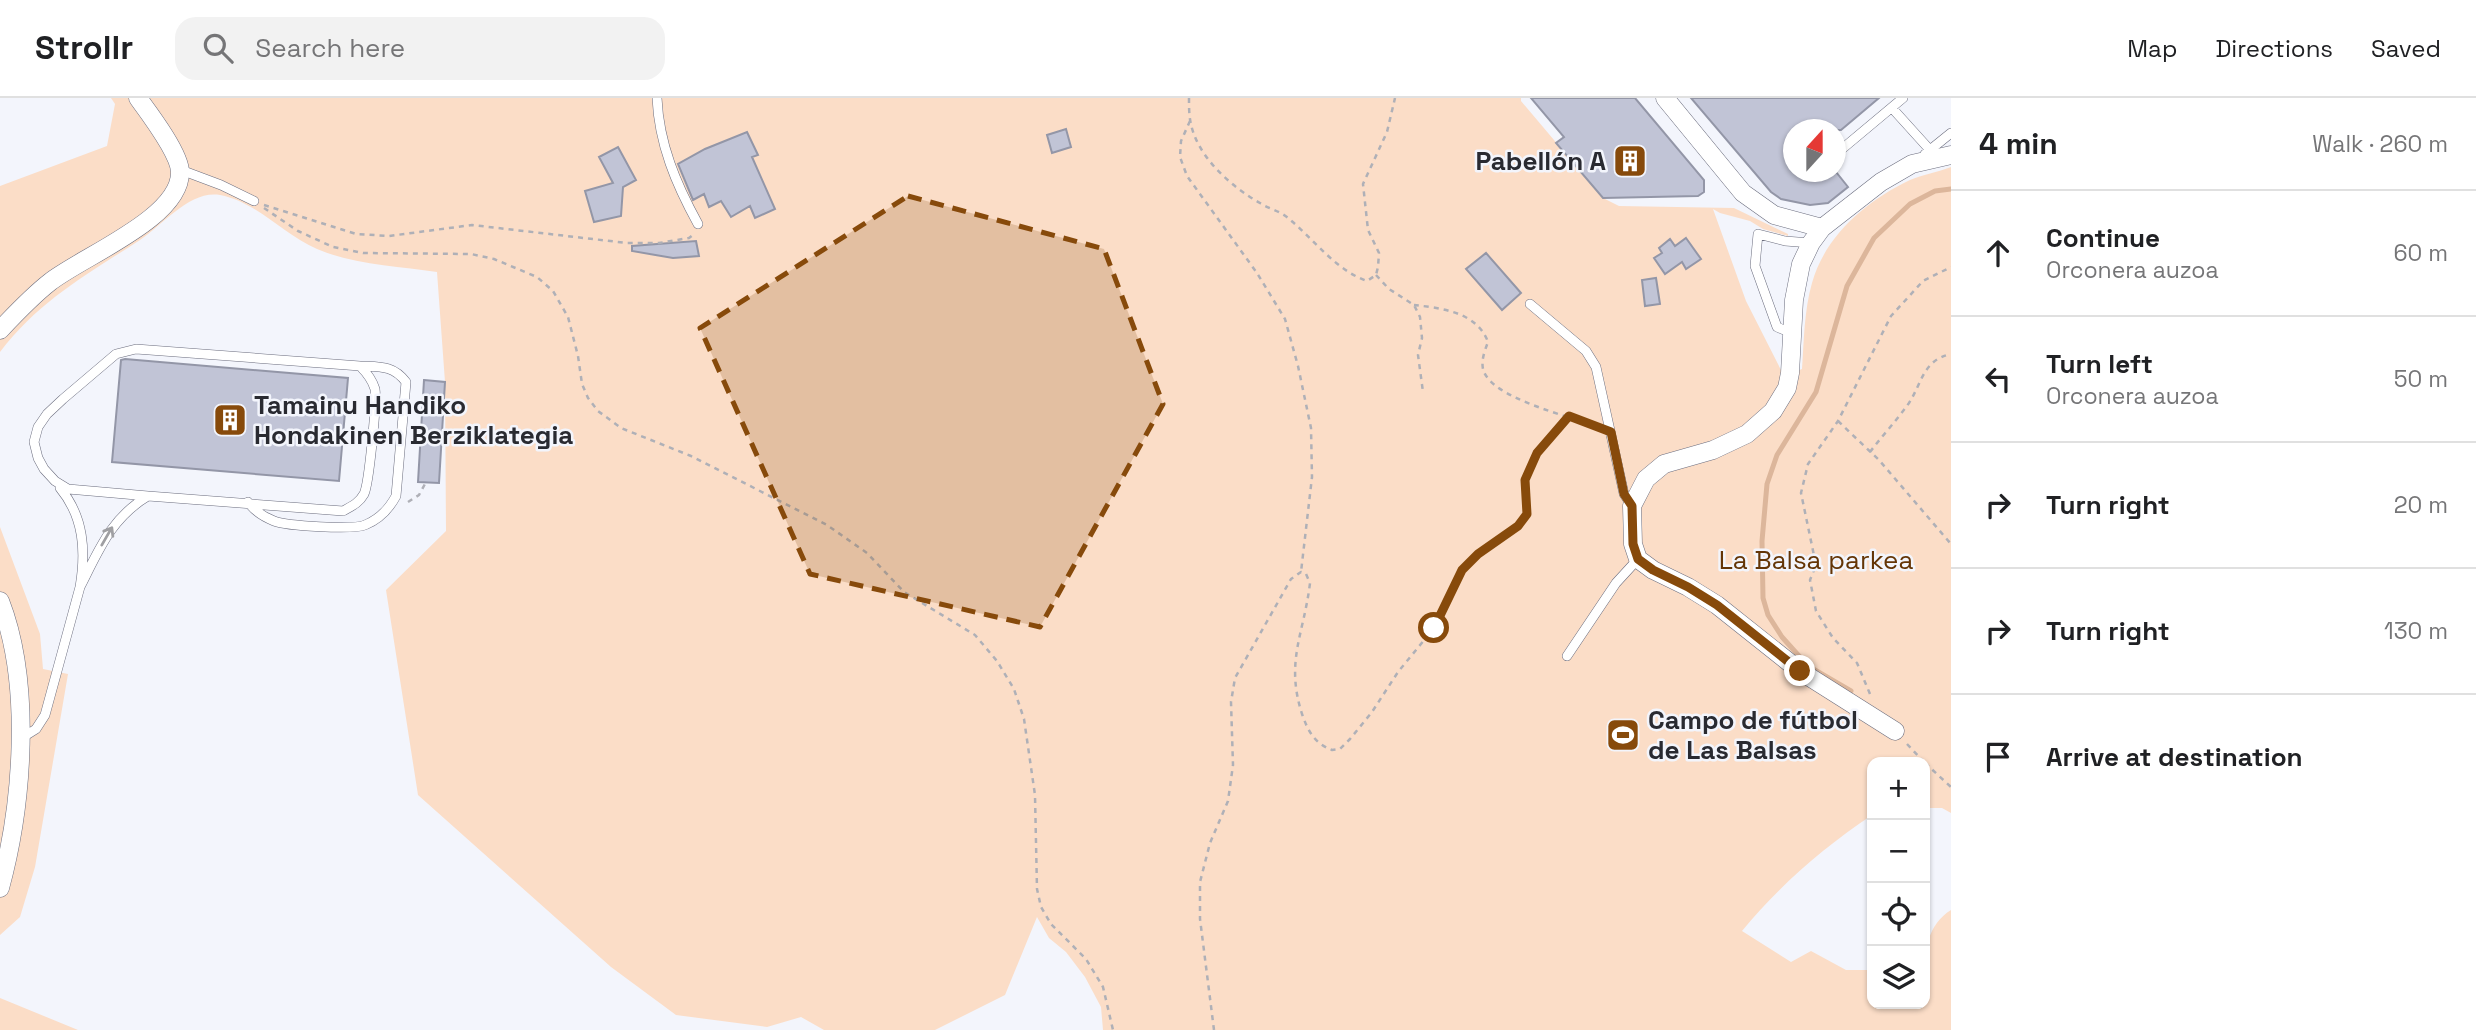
<!DOCTYPE html>
<html lang="en">
<head>
<meta charset="utf-8">
<style>
  body { margin:0; font-family:"Space Grotesk",sans-serif; background:#f2f2f2; color:#202124 }
  .controls { position:absolute; right:21px; bottom:21px; display:grid; overflow:hidden; border-radius:14px; box-shadow:0 2px 5px #0004 }
  .controls button { width:63px; height:63px; display:grid; place-items:center; padding:0; border:0; border-bottom:2px solid #e0e0e0; background:#fff; color:#202124; font:35px sans-serif }
  .compass { position:absolute; left:1783px; top:21px; width:63px; height:63px; border-radius:50%; background:#fff; box-shadow:0 2px 5px #0004; rotate:21deg }
  .stop { position:absolute; width:21px; height:21px; margin:-16px; border:5px solid #874a0b; border-radius:50%; background:#fff }
  .stop.end { background:#874a0b; border-color:#fff; box-shadow:0 2px 7px #0008 }
  .list { margin:0; padding:0; list-style:none }
  h2 { display:flex; justify-content:space-between; align-items:center; height:91px; margin:0; padding:0 28px; font-size:30px }
  h2 small { font-size:23px; font-weight:400; color:#757577 }
  .list li { display:grid; grid-template-columns:46px 1fr auto; gap:21px; align-items:center; box-sizing:border-box; height:126px; padding:0 28px; border-top:2px solid #e0e0e0 }
  .list b { display:block; font-size:26px; white-space:nowrap }
  .list p { margin:0; font-size:23px; white-space:nowrap; color:#757577 }
  .list em { font-size:23px; font-style:normal; color:#757577 }
  .icon { flex:none; width:38px; height:38px; fill:none; stroke:currentColor; stroke-width:2; stroke-linecap:round; stroke-linejoin:round }
  .map { position:relative; flex:none; width:1951px; height:932px; overflow:hidden }
  header { display:flex; align-items:center; gap:42px; box-sizing:border-box; height:98px; padding:0 35px; background:#fff; border-bottom:2px solid #e0e0e0 }
  header strong { font-size:33px }
  nav { display:flex; gap:38px; margin-inline-start:auto; font-size:24px }
  .search { width:490px; height:63px; background:#f2f2f2; display:flex; align-items:center; gap:18px; box-sizing:border-box; padding:0 24px; border-radius:21px; color:#757577; font-size:26px }
  main { display:flex }
  aside { flex:1; background:#fff }
  .map>svg:first-child { display:block }
  .green { fill:#fbddc7 }
  .lines { fill:none; stroke-linecap:round; stroke-linejoin:round }
  .stream { stroke:#dcb69b; stroke-width:5 }
  .building { fill:#c1c4d6; stroke:#9396a7; stroke-width:2 }
  .service-casing { stroke:#6b6d7e; stroke-width:10 }
  .minor-casing { stroke:#6b6d7e; stroke-width:19 }
  .path { stroke:#afb0b7; stroke-width:2.5; stroke-dasharray:5 5; stroke-linecap:butt }
  .service { stroke:#fff; stroke-width:9 }
  .minor { stroke:#fff; stroke-width:18 }
  .oneway { stroke:#9f9fa2 }
  .route { stroke:#874a0b; stroke-width:9 }
  .marked { fill:#874a0b; fill-opacity:0.2; stroke:#874a0b; stroke-width:5; stroke-dasharray:14 9; stroke-linejoin:round }
  .labels { text-anchor:middle; dominant-baseline:central; stroke-width:5; stroke-linejoin:round; paint-order:stroke }
  .poi-label { font-size:26px; font-weight:bold; fill:#292a31; stroke:#f3f5fc; text-anchor:start }
  .park-label { font-size:26px; fill:#643506; stroke:#f3f5fc }
</style>
</head>
<body>
<header>
<strong>Strollr</strong>
<div class="search"><svg class="icon" aria-label="search" viewBox="0 0 24 24"><circle cx="10" cy="10" r="6"/><path d="M15 15l6 6"/></svg>Search here</div>
<nav><a>Map</a><a>Directions</a><a>Saved</a></nav>
</header>
<main>
<div class="map">
<svg width="1951" height="932" viewBox="0 0 1951 932">
  <rect width="100%" height="100%" fill="#f3f5fc"/>
  <!-- green -->
  <path class="green" d="M111,0h1410v3l82,97 16,8 115,2 54,26v2l-25,-7 -13,-8 -30,-8 -7,-4 33,92 38,75 18,-7c2,-28 2,-58 10,-86 13,-47 54,-82 98,-103 12,-5 28,-8 41,-13v646l-9,-5h-17v-46h-53v53c-48,32 -93,71 -130,116l49,31 20,-11 35,19h26v34h53c0,-34 -6,-74 26,-94v120h-848l-2,-23 -16,-30 -19,-25 -17,-14 -12,-21 -32,78 -70,35h-111l-23,-13 -34,10 -91,-12 -65,-48 -193,-172 -32,-205 60,-59 -1,-149 -8,-110c-39,-6 -83,-7 -120,-23 -33,-14 -60,-47 -97,-54 -30,-5 -56,29 -80,45 -54,35 -100,60 -140,112v-166l107,-40 8,-42z
    M0,429l40,107 3,35 25,5 -33,193 -15,50 -20,18z
    M0,900l78,32h-78z"/>
  <g class="lines">
    <!-- stream -->
    <path class="stream" d="M1851,593l-43,-25 -26,-29 -14,-22 -5,-17 -1,-57 5,-57 10,-29 39,-63 31,-106 27,-48 36,-34 25,-13 16,-2"/>
  </g>
  <!-- building -->
  <path class="building" d="M1531,0h104l69,82v12l-6,4 -95,2 -47,-55 8,-6z
    M1691,0h188l-38,32h-47v42h42l12,15 -20,16 -18,2 -29,-6 -10,-7z
    M1066,31l5,18 -19,6 -5,-18z
    M747,34l11,23 -6,2 23,52 -20,9 -5,-12 -19,11 -10,-16 -12,6 -5,-13 -11,6 -15,-36 27,-15z
    M618,49l18,33 -13,7 -2,29 -27,6 -9,-31 28,-8 -14,-26z
    M1686,140l15,21 -15,10 -4,-7 -17,12 -11,-16 8,-5 -3,-5 11,-9 5,7z
    M696,143l3,15 -26,2 -41,-7v-5z
    M1486,155l35,40 -19,17 -36,-41z
    M1656,180l4,26 -15,2 -3,-26z
    M125,261l223,19 -9,103 -227,-19 9,-102z
    M424,282l21,2 -6,101 -21,-1z"/>
  <g class="lines">
    <defs>
      <path id="service" d="M657,0c2,46 19,86 41,126
        M1892,10l38,42
        M1836,56l67,-56
        M1925,56l26,-21
        M181,72l40,15 33,16
        M1530,206l56,47 10,16 28,127 8,12
        M1791,235l-14,-6 -22,-61 3,-32 27,7 26,2
        M248,404c7,10 16,15 26,19 13,5 79,9 91,4 15,-6 24,-16 31,-29l10,-114c-13,-17 -26,-15 -46,-16
        M80,489c19,-37 31,-69 68,-91l195,15c9,-5 16,-8 21,-17 5,-10 13,-93 11,-105 -3,-10 -8,-16 -15,-23l-224,-17 -20,5 -53,45 -16,15 -9,13 -4,15 4,16 6,11 11,12 13,8 80,7
        M1567,558l49,-73 22,-24
        M20,641l16,-10 9,-14 35,-128c6,-36 4,-70 -20,-99"/>
      <path id="minor" d="M1665,0l78,95 31,22 48,13
        M0,232c16,-17 32,-34 50,-48 33,-26 131,-64 130,-110 0,-18 -31,-59 -42,-74
        M0,503c32,82 23,203 0,287
        M1895,633l-95,-60 -83,-66 -29,-18 -35,-17 -15,-11 -5,-15 -1,-38 14,-27 18,-15 49,-14 34,-16 26,-23 14,-23 3,-15 4,-73 7,-36 10,-21 11,-15 59,-46 31,-18 39,-9"/>
    </defs>
    <!-- service casing -->
    <use href="#service" class="service-casing"/>
    <!-- minor casing -->
    <use href="#minor" class="minor-casing"/>
    <!-- path -->
    <path class="path" d="M1189,0c0,7 0,15 1,21 5,36 40,67 70,84 9,6 20,8 28,15 26,21 47,52 79,63l9,-6 2,-8 1,-14 -11,-23 -5,-46 24,-52 8,-34
      M1190,23l-9,20 -1,16 7,19 70,97 28,46 13,47 13,62 1,49 -11,95
      M264,107l92,29 33,2 83,-11 155,18h32l30,-5 5,-4
      M264,110l34,23 35,16 30,6 108,1 23,5 43,18 16,14 15,26 10,39 4,28 6,14 10,13 23,17 70,28 136,69 40,28 37,39 71,43 22,26 17,28 10,30 11,76 2,94 4,18 10,17 35,35 17,28 10,43
      M1376,177l13,14 25,16 6,12 2,21 -4,17 5,37
      M1414,207c27,3 63,7 74,37 -3,8 -7,18 -5,27 7,29 86,47 112,57
      M1838,323l41,39 72,84
      M1870,354c12,-16 27,-32 39,-49 13,-20 14,-43 42,-49
      M408,404l11,-7 7,-13
      M1870,596l-13,-31 -24,-25 -17,-27 -6,-31 6,-15 -15,-72 7,-29 30,-43 53,-105 32,-35 28,-14
      M1907,646l17,18
      M1925,665l26,24
      M1214,932l-14,-111v-37l10,-39 18,-42 5,-36 -2,-63 4,-24 56,-99 10,-7 5,2 4,9c-6,51 -25,78 -8,131 6,17 12,29 30,36l8,-1 10,-10 22,-27 26,-40 36,-44 28,-58 16,-16 40,-28 8,-12 -1,-35 12,-26 32,-37"/>
    <!-- service -->
    <use href="#service" class="service"/>
    <!-- minor -->
    <use href="#minor" class="minor"/>
  </g>
  <!-- one-way arrows -->
  <defs><path id="oneway-shaft" d="M-6 0H5M1.5-3L5.5 0L1.5 3" fill="none" stroke-width="1.6" stroke-linecap="round" stroke-linejoin="round" transform="scale(1.75)"/></defs>
  <use class="oneway" href="#oneway-shaft" transform="translate(107 438) rotate(-60)"/>
  <g class="lines">
    <!-- route -->
    <path class="route" d="M1434,530l28,-58 16,-16 40,-28 9,-12 -2,-34 12,-27 32,-37 42,16 13,62 8,12 1,38 5,15 15,11 35,17 29,18 83,66"/>
  </g>
  <!-- marked area -->
  <path class="marked" d="M908,98l196,53 59,155 -123,223 -230,-53 -110,-246z"/>
  <!-- icons -->
  <defs>
    <symbol id="building-square" viewBox="-11 -11 22 22"><rect x="-9" y="-9" width="18" height="18" rx="4" fill="#874a0b" stroke="#f3f5fc"/><path d="M-4-6H4V6H1V3H-1V6H-4ZM-2.5-4.3h1.7v1.8h-1.7ZM.8-4.3h1.7v1.8H.8ZM-2.5-1h1.7V.8h-1.7ZM.8-1h1.7V.8H.8Z" fill="#fff"/></symbol>
    <symbol id="stadium-square" viewBox="-11 -11 22 22"><rect x="-9" y="-9" width="18" height="18" rx="4" fill="#874a0b" stroke="#f3f5fc"/><path d="M0-5a6.5 5 0 1 0 0 10a6.5 5 0 1 0 0-10ZM-3.5-1.8h7v3.6h-7Z" fill="#fff"/></symbol>
  </defs>
  <g fill-rule="evenodd">
    <use href="#building-square" x="1611" y="44" width="38" height="38"/>
    <use href="#building-square" x="211" y="303" width="38" height="38"/>
    <use href="#stadium-square" x="1604" y="618" width="38" height="38"/>
  </g>
  <g class="labels">
    <!-- poi labels -->
    <g class="poi-label">
      <text x="1606" y="63" text-anchor="end">Pabellón A</text>
      <text x="254" y="307">Tamainu Handiko<tspan x="254" dy="30">Hondakinen Berziklategia</tspan></text>
      <text x="1648" y="622">Campo de fútbol<tspan x="1648" dy="30">de Las Balsas</tspan></text>
    </g>
    <!-- park labels -->
    <g class="park-label">
      <text x="1816" y="462">La Balsa parkea</text>
    </g>
  </g>
</svg>
<div class="controls">
<button>+</button>
<button>−</button>
<button><svg class="icon" aria-label="locate" viewBox="0 0 24 24"><circle cx="12" cy="12" r="6"/><path d="M12 2v4M12 18v4M2 12h4M18 12h4"/></svg></button>
<button><svg class="icon" aria-label="layers" viewBox="0 0 24 24"><path d="M12 4l9 5-9 5-9-5zM3 14l9 5 9-5"/></svg></button>
</div>
<svg class="compass" viewBox="-18 -18 36 36"><path d="M0-13l5 13h-10z" fill="#e53935"/><path d="M0 13l5-13h-10z" fill="#757577"/></svg>
<div class="stop" style="left:1434px;top:530px"></div>
<div class="stop end" style="left:1800px;top:573px"></div>
</div>
<aside>
<h2>4 min<small>Walk · 260 m</small></h2>
<ul class="list">
<li><svg class="icon" aria-label="ahead" viewBox="0 0 24 24"><path d="M12 20V5M6 11l6-6 6 6"/></svg><div><b>Continue</b><p>Orconera auzoa</p></div><em>60 m</em></li>
<li><svg class="icon" aria-label="left" viewBox="0 0 24 24"><path d="M17 20v-9H6M10 6l-5 5 5 5"/></svg><div><b>Turn left</b><p>Orconera auzoa</p></div><em>50 m</em></li>
<li><svg class="icon" aria-label="right" viewBox="0 0 24 24"><path d="M7 20v-9h11M14 6l5 5-5 5"/></svg><div><b>Turn right</b></div><em>20 m</em></li>
<li><svg class="icon" aria-label="right" viewBox="0 0 24 24"><path d="M7 20v-9h11M14 6l5 5-5 5"/></svg><div><b>Turn right</b></div><em>130 m</em></li>
<li><svg class="icon" aria-label="arrive" viewBox="0 0 24 24"><path d="M6 21V4h12l-3 4 3 4H6"/></svg><div><b>Arrive at destination</b></div></li>
</ul>
</aside>
</main>
</body>
</html>
